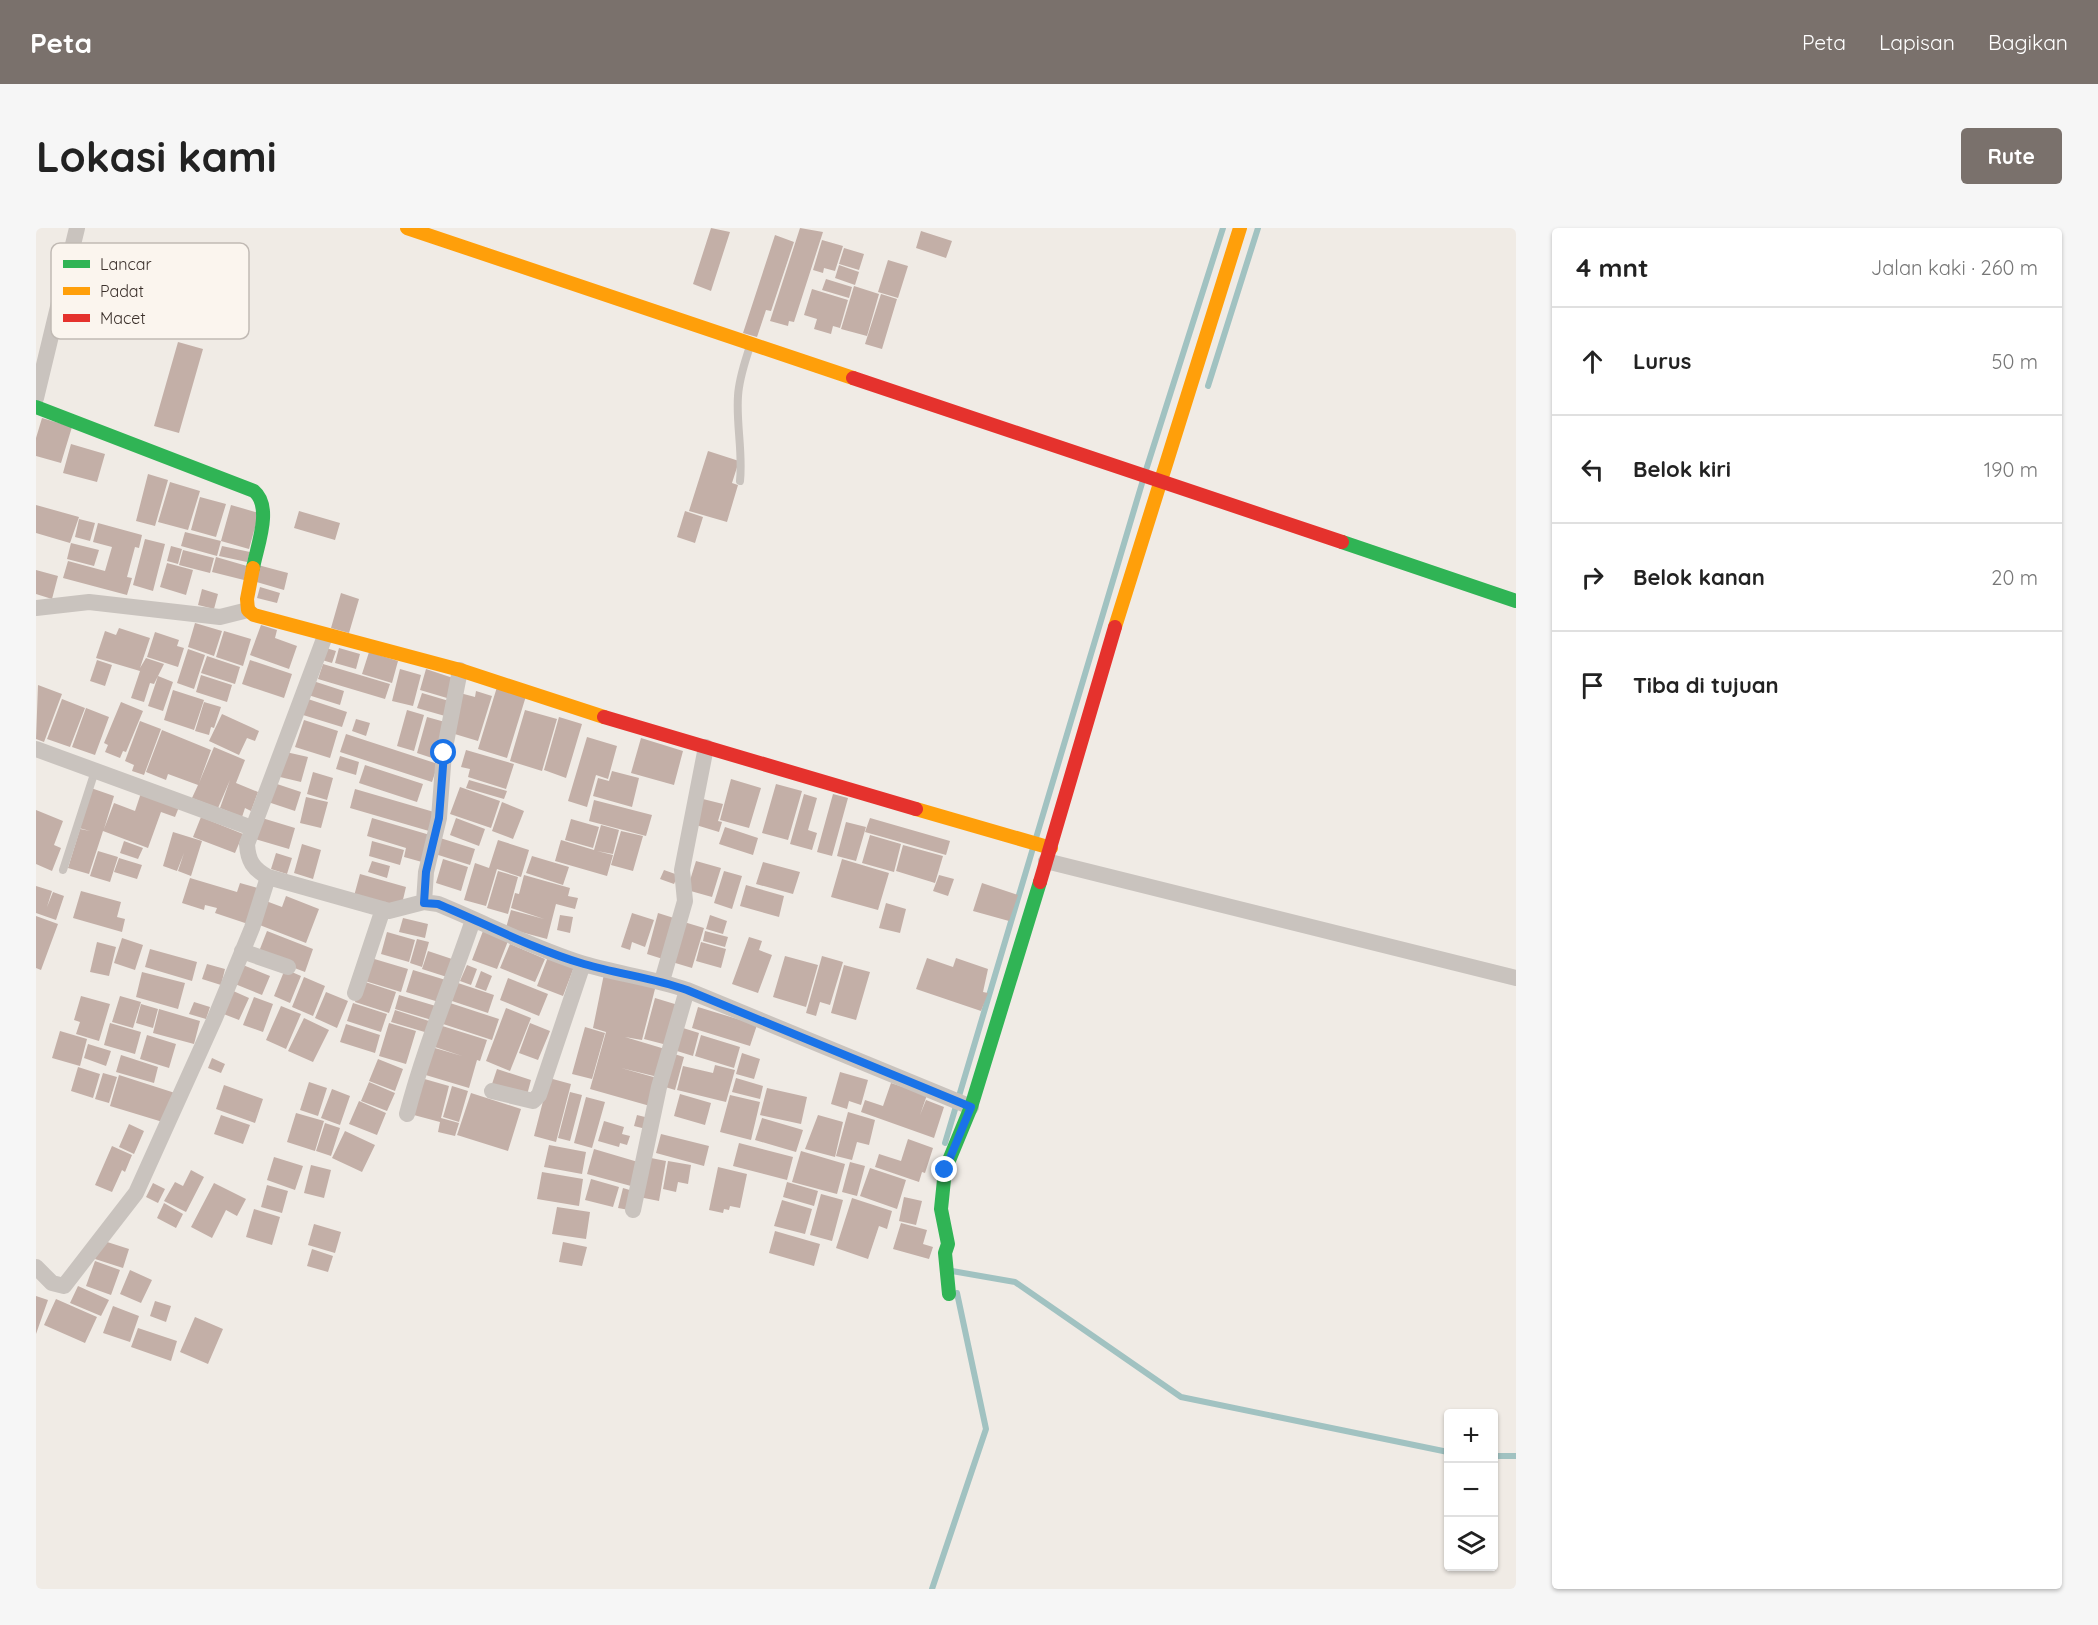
<!DOCTYPE html>
<html lang="id">
<head>
<meta charset="utf-8">
<style>
  body { margin:0; font-family:Quicksand,sans-serif; background:#f6f6f6; color:#222 }
  .controls { position:absolute; right:18px; bottom:18px; display:grid; overflow:hidden; border-radius:6px; box-shadow:0 2px 4px #0004 }
  .controls button { width:54px; height:54px; display:grid; place-items:center; padding:0; border:0; border-bottom:2px solid #e0e0e0; background:#fff; color:#222; font:30px sans-serif }
  .stop { position:absolute; width:18px; height:18px; margin:-14px; border:4px solid #1a73e8; border-radius:50%; background:#fff }
  .stop.end { background:#1a73e8; border-color:#fff; box-shadow:0 2px 6px #0008 }
  .list { margin:0; padding:0; list-style:none }
  h2 { display:flex; justify-content:space-between; align-items:center; height:78px; margin:0; padding:0 24px; font-size:26px }
  h2 small { font-size:20px; font-weight:400; color:#767676 }
  .list li { display:grid; grid-template-columns:39px 1fr auto; gap:18px; align-items:center; box-sizing:border-box; height:108px; padding:0 24px; border-top:2px solid #e0e0e0 }
  .list b { display:block; font-size:22px; white-space:nowrap }
  .list em { font-size:20px; font-style:normal; color:#767676 }
  .icon { flex:none; width:33px; height:33px; fill:none; stroke:currentColor; stroke-width:2; stroke-linecap:round; stroke-linejoin:round }
  .map { position:relative; flex:none; width:1480px; height:1361px; overflow:hidden; border-radius:6px }
  header { display:flex; align-items:center; gap:36px; box-sizing:border-box; height:84px; padding:0 30px; background:#7a716c; color:#fff }
  header strong { font-size:28px }
  nav { display:flex; gap:33px; margin-inline-start:auto; font-size:21px }
  .intro { display:flex; align-items:center; justify-content:space-between; box-sizing:border-box; height:144px; padding:0 36px }
  h1 { margin:0; font-size:42px }
  .button { padding:15px 27px; border-radius:6px; background:#7a716c; color:#fff; font-size:21px; font-weight:700 }
  main { display:flex; gap:36px; padding:0 36px }
  aside { flex:1; background:#fff; border-radius:6px; box-shadow:0 2px 4px #0004 }
  .map>svg:first-child { display:block }
  .lines { fill:none; stroke-linecap:round; stroke-linejoin:round }
  .stream { stroke:#a1c2c1; stroke-width:6 }
  .building { fill:#c3afa7 }
  .lane { stroke:#c9c3be; stroke-width:8 }
  .street { stroke:#c9c3be; stroke-width:16 }
  .fast { stroke:#30b455; stroke-width:14 }
  .slow { stroke:#ff9f0a; stroke-width:14 }
  .jam { stroke:#e5322d; stroke-width:14 }
  .route { stroke:#1a73e8; stroke-width:8 }
  .key { fill:#fbf5ee; stroke:#c1bab4; stroke-width:1.5 }
  .key-label { font-size:16px; fill:#3b302b }
</style>
</head>
<body>
<header>
<strong>Peta</strong>
<nav><a>Peta</a><a>Lapisan</a><a>Bagikan</a></nav>
</header>
<div class="intro"><h1>Lokasi kami</h1><a class="button">Rute</a></div>
<main>
<div class="map">
<svg width="1480" height="1361" viewBox="0 0 1480 1361">
  <rect width="100%" height="100%" fill="#f0ebe5"/>
  <g class="lines">
    <!-- stream -->
    <path class="stream" d="M1172,158l50,-158
      M1110,242l77,-242
      M1000,610l107,-358
      M909,915l88,-295
      M916,1043l63,11 166,115 267,55
      M1458,1228h22
      M896,1361l54,-160 -29,-136"/>
  </g>
  <!-- building -->
  <path class="building" d="M675,0l19,4 -19,59 -18,-7z
    M764,0l23,4 -29,90 -5,-1 -1,5 -18,-5z
    M885,3l31,10 -6,17 -30,-10z
    M739,7l19,7 -23,69 -5,-1 -9,27 -14,-4z
    M786,12l21,6 -8,25 -11,-3 -1,5 -10,-3z
    M808,20l20,6 -5,16 -20,-6z
    M852,32l20,6 -10,32 -20,-6z
    M803,37l20,7 -4,13 -20,-7z
    M790,51l26,8 -3,11 -27,-8z
    M818,58l25,8 -12,42 -26,-7z
    M776,61l36,11 -8,28 -7,-2 -2,8 -17,-5 3,-10 -13,-4z
    M845,66l16,5 -15,50 -17,-5z
    M142,114l25,7 -24,84 -25,-7z
    M6,190l30,9 -11,36 -25,-7v-18z
    M35,216l34,10 -8,28 -34,-9z
    M672,223l31,10 -7,22 6,2 -11,37 -38,-11z
    M112,246l20,6 -13,46 -19,-5z
    M134,254l30,9 -12,39 -30,-8z
    M164,269l26,7 -10,33 -25,-7z
    M0,277l43,12 -9,26 -34,-10z
    M195,277l28,8 -10,36 -28,-8z
    M263,283l41,12 -5,17 -41,-12z
    M649,283l18,6 -8,26 -18,-6z
    M43,291l16,4 -5,18 -15,-4z
    M62,295l44,12 -3,13 -4,-1 -8,30 5,1 -5,17 -64,-17 5,-17 37,10 7,-24 -19,-5z
    M149,304l36,9 -4,15 -36,-10z
    M109,311l20,5 -12,47 -20,-6z
    M35,315l28,7 -5,16 -27,-7z
    M135,318l11,3 -4,15 -11,-3z
    M186,318l28,6 -3,10 -28,-6z
    M147,322l31,8 -4,15 -31,-8z
    M180,329l31,9 -3,14 -32,-8z
    M131,335l26,7 -7,25 -26,-8z
    M222,337l30,8 -4,17 -31,-9z
    M0,342l22,6 -6,23 -16,-5z
    M224,359l20,6 -3,10 -20,-5z
    M166,361l16,5 -4,15 -16,-4z
    M305,365l18,6 -10,34 -18,-5z
    M159,395l27,8 -8,25 -26,-9z
    M225,397l16,5 -2,8 22,8 -8,23 -39,-14z
    M83,400l31,10 -10,30 6,-10 18,6 -10,20 -4,-1 -6,19 -13,-4 9,-27 -44,-13 9,-27 11,4z
    M188,403l27,8 -8,27 -27,-9z
    M119,404l24,8 -2,6 7,2 -6,19 -31,-10z
    M290,420l10,3 -4,12 -10,-3z
    M303,420l21,6 -4,15 -21,-6z
    M152,421l17,6 -11,34 -17,-6z
    M333,424l29,9 -6,22 -30,-9z
    M171,428l33,11 -5,17 -34,-11z
    M61,432l15,5 -7,21 -15,-5z
    M214,432l42,14 -8,24 -42,-14z
    M287,436l67,20 -5,15 -67,-20z
    M364,441l21,6 -8,31 -21,-5z
    M390,441l27,9 -6,20 -27,-8z
    M165,447l31,10 -5,17 -31,-10z
    M122,448l15,6 -10,29 -15,-5z
    M274,452l34,11 -4,14 -35,-11z
    M2,457l24,9 -18,48 -8,-3z
    M461,459l29,9 -19,62 -29,-9z
    M137,462l31,10 -10,30 -30,-10z
    M440,463l16,5 -14,45 -30,-9 12,-39 15,4z
    M386,465l27,8 -4,15 -28,-8z
    M26,471l23,9 -15,39 -23,-8z
    M272,471l39,13 -5,15 -39,-12z
    M85,474l22,9 -17,41 -3,-1 -3,7 -15,-6 3,-7 -4,-2z
    M168,474l17,5 -7,21 -3,-1 -2,8 -14,-4z
    M50,480l23,9 -14,38 -23,-8z
    M371,482l17,5 -10,36 -17,-5z
    M489,482l32,9 -15,52 -32,-10z
    M186,486l37,17 -4,10 -8,-3 -8,17 -30,-14z
    M391,489l18,5 -10,37 -18,-6z
    M523,489l23,7 -16,54 -22,-8z
    M320,491l14,4 -4,13 -14,-5z
    M268,492l34,11 -8,27 -35,-11z
    M104,493l21,8 -17,46 -12,-4 2,-6 -9,-4z
    M126,502l49,20 -12,33 15,-36 31,13 -9,23 22,9 -7,19 -6,-3 -3,9 -22,-9 10,-28 -12,28 -26,-10 6,-13 -30,-11 -2,6 -20,-8z
    M310,506l92,30 -6,18 -92,-30z
    M551,509l30,9 -9,33 -12,-4 -9,32 -19,-6z
    M605,510l42,13 -9,34 -43,-12z
    M430,522l48,14 -8,25 -38,-12 2,-8 -9,-2z
    M250,524l22,5 -7,25 -21,-5z
    M304,528l19,6 -3,13 -20,-6z
    M329,537l58,19 -6,18 -58,-19z
    M576,543l27,7 -7,29 -39,-11 5,-18 11,3z
    M277,544l20,6 -6,22 -20,-6z
    M695,551l30,9 -12,40 -29,-8z
    M433,552l38,11 -3,8 -38,-11z
    M238,555l27,9 -6,19 -27,-9z
    M740,556l26,7 -14,49 -26,-7z
    M424,559l40,14 -9,27 -41,-14z
    M55,560l23,8 -10,33 10,-26 21,8 6,-18 38,14 -4,10 -14,-5 -13,36 -45,-17 -14,43 -21,-6 12,-39 10,2 -11,-3z
    M319,561l79,23 -5,19 -79,-23z
    M768,566l13,4 -9,32 9,3 -5,17 -22,-6z
    M797,566l15,4 -16,58 -15,-4z
    M270,569l22,5 -7,26 -21,-5z
    M667,571l20,5 -5,17 4,1 -3,10 -23,-7z
    M558,572l58,15 -6,21 -57,-15z
    M466,574l22,9 -11,28 -21,-8z
    M0,582l27,11 -9,24 7,3 -9,23 -16,-7z
    M165,589l42,17 -8,19 -42,-16z
    M226,590l33,10 -6,21 -34,-10z
    M336,590l58,17 -8,27 -18,-5 2,-9 -39,-12z
    M420,590l29,11 -6,17 -29,-11z
    M834,590l80,23 -4,14 -81,-23z
    M535,591l28,8 -6,21 -28,-8z
    M810,594l20,5 -10,34 -19,-5z
    M565,597l18,5 -6,24 -16,-3 16,4 -6,21 -52,-15 6,-21 33,10z
    M689,599l33,11 -5,17 -34,-11z
    M585,603l22,5 -10,35 -22,-6z
    M137,604l29,9 -11,35 -13,-5 6,-18 -7,18 -14,-5z
    M834,607l31,9 -7,28 -32,-9z
    M401,609l38,12 -5,16 -38,-12z
    M462,612l31,10 -8,27 -24,-8 -11,37 -22,-6 11,-37 14,5z
    M88,613l19,7 -5,11 -18,-6z
    M336,613l32,9 -4,15 -31,-9z
    M266,616l19,6 -8,29 -19,-6z
    M867,617l40,11 -8,27 -39,-12z
    M62,623l20,6 -8,25 -20,-6z
    M240,625l16,5 -5,16 -16,-5z
    M496,628l37,11 -6,18 -37,-12z
    M83,630l23,7 -5,14 -23,-7z
    M407,631l25,8 -7,24 -25,-8z
    M806,631l47,14 -11,37 -47,-13z
    M336,633l18,5 -3,12 -19,-6z
    M660,633l25,7 -9,29 -25,-7z
    M727,634l37,10 -7,22 -37,-10z
    M628,642l14,5 -4,9 -14,-5z
    M462,643l20,6 -10,37 -21,-6z
    M688,643l18,5 -10,33 -18,-6z
    M324,646l46,13 -5,21 -47,-12z
    M488,647l46,13 -2,8 10,2 -3,11 -19,-5 -9,35 -41,-11 5,-18 33,9 -33,-11 4,-15 4,1z
    M903,647l15,4 -6,17 -15,-5z
    M154,650l47,14 3,-9 18,5 -10,36 -33,-11 2,-5 -12,-3 -1,5 -22,-7z
    M946,655l36,12 -9,26 -36,-10z
    M710,657l38,11 -5,21 -39,-11z
    M0,658l16,5 -5,16 6,-15 11,4 -8,24 -20,-7z
    M45,663l40,11 -4,15 8,2 -3,13 -49,-14z
    M250,668l33,13 -13,34 -49,-19 9,-23 16,6z
    M850,675l20,6 -6,24 -21,-5z
    M596,685l22,7 -9,27 -13,-5 -2,8 -9,-3z
    M622,685l19,6 -11,41 -19,-6z
    M524,687l13,2 -3,16 -13,-3z
    M674,687l17,6 -4,13 -17,-5z
    M0,688l22,8 -17,46 -5,-2z
    M367,690l25,6 -3,14 -26,-6z
    M648,694l20,6 -12,40 -20,-6z
    M231,703l46,18 -8,23 -47,-18z
    M447,703l25,10 -11,28 -25,-9z
    M669,703l23,6 -3,10 -22,-6z
    M351,704l28,8 -6,22 -28,-8z
    M713,709l13,4 -3,9 13,5 -14,38 -26,-9z
    M86,710l21,7 -8,25 -21,-7z
    M381,711l12,3 -7,25 -12,-4z
    M61,714l19,5 -7,29 -19,-4z
    M665,714l25,7 -5,19 -25,-7z
    M474,716l35,15 -10,23 -35,-14z
    M114,721l47,13 -5,19 -47,-14z
    M392,723l27,9 -5,18 -28,-9z
    M749,728l33,9 -12,42 -33,-10z
    M786,728l21,6 -13,43 -10,-3 -4,14 -10,-3z
    M512,729l26,10 -11,29 -26,-10z
    M335,730l37,11 -7,23 -36,-11z
    M891,730l26,9 3,-9 32,11 -5,23 5,1 -7,18 -65,-22z
    M171,736l18,5 -4,16 -19,-6z
    M207,737l27,11 -8,19 -27,-11z
    M431,737l10,4 -6,16 -11,-4z
    M808,737l26,7 -14,48 -25,-7z
    M249,741l16,7 -11,27 -16,-7z
    M377,742l36,11 -7,22 -36,-11z
    M445,743l11,5 -6,15 -11,-4z
    M106,744l43,11 -7,26 -42,-12z
    M568,746l52,11 -14,55 -17,-3 40,12 -7,28 -37,-9 36,10 -7,28 -60,-17 16,-57 -13,-4z
    M268,749l21,9 -12,30 -21,-9z
    M472,750l40,16 -9,22 -39,-16z
    M326,753l34,11 -7,21 -34,-11z
    M419,754l39,13 -6,18 -39,-13z
    M195,762l18,8 -10,22 -18,-7z
    M290,764l22,9 -11,27 -22,-10z
    M363,767l40,12 -4,14 -40,-12z
    M45,768l29,8 -11,37 -23,-7 4,-12 -6,-2z
    M84,768l21,6 -8,26 -21,-6z
    M218,769l19,7 -10,28 -20,-7z
    M619,770l23,7 -11,40 -23,-6z
    M158,774l16,5 -4,12 -17,-5z
    M411,774l52,17 -7,21 -52,-17z
    M317,775l34,11 -6,18 -34,-11z
    M105,776l17,5 -5,19 -17,-5z
    M245,778l20,8 -15,35 -20,-9z
    M662,779l59,18 -7,21 -58,-18z
    M470,780l25,10 -21,53 -24,-10z
    M123,781l41,12 -6,23 -41,-11z
    M359,782l37,12 -4,11 -37,-11z
    M268,790l25,12 -16,32 -25,-11z
    M74,795l31,9 -6,22 -31,-9z
    M353,795l27,8 -10,33 -27,-8z
    M494,795l20,8 -12,29 -19,-7z
    M310,796l34,11 -5,18 -35,-11z
    M400,796l51,16 -7,21 -3,-1 -8,28 -50,-15 9,-27 34,10 -33,-11z
    M549,799l20,6 -13,46 -20,-5z
    M647,800l16,5 -6,23 -16,-5z
    M24,803l27,8 -7,27 -28,-8z
    M111,807l29,9 -7,24 -29,-9z
    M665,807l39,12 -6,21 -39,-12z
    M52,816l23,7 -5,15 -22,-8z
    M635,825l13,4 -9,33 -13,-4z
    M706,825l18,6 -6,20 -18,-5z
    M85,827l37,12 -4,16 -38,-11z
    M176,830l13,6 -4,9 -13,-5z
    M342,831l25,10 -8,22 -26,-10z
    M679,837l20,5 -9,32 -49,-12 6,-24 30,7z
    M42,839l22,7 -7,24 -22,-7z
    M461,841l34,11 -4,15 -35,-11z
    M804,844l28,8 -7,25 -12,-4 -2,8 -16,-5z
    M67,845l14,4 -8,26 -14,-4z
    M83,847l56,18 -9,30 -56,-17z
    M385,850l28,8 -8,32 18,5 -4,13 -17,-4 2,-10 -30,-8z
    M513,850l22,6 -15,58 -22,-6z
    M700,850l27,8 -3,13 -28,-7z
    M273,854l18,6 -9,28 -18,-6z
    M333,854l26,11 -8,18 -26,-10z
    M855,855l36,12 -7,20 6,-15 18,7 -10,31 -73,-26 4,-12 18,6z
    M188,857l39,14 -8,24 -39,-14z
    M416,858l16,5 -9,31 -16,-5z
    M731,860l40,9 -6,27 -41,-9z
    M296,861l18,7 -10,29 -19,-7z
    M534,864l12,3 -12,46 -12,-3z
    M435,865l50,16 -13,42 -51,-16z
    M644,866l31,9 -6,22 -31,-9z
    M694,867l30,7 -9,38 -31,-8z
    M550,869l19,5 -13,46 -18,-5z
    M323,873l27,12 -9,22 -28,-11z
    M812,884l27,8 -6,25 -12,-3 -5,18 -16,-4z
    M260,885l28,8 -9,30 -28,-9z
    M185,887l29,10 -7,19 -29,-10z
    M601,887l12,3 -3,11 -12,-3z
    M782,887l25,7 -8,35 -30,-8z
    M726,890l41,12 -7,22 -41,-12z
    M568,893l20,6 -2,7 8,2 -3,9 -7,-2 -1,4 -21,-6z
    M289,895l15,5 -9,28 -15,-5z
    M93,896l15,7 -10,23 -15,-7z
    M309,903l30,14 -13,27 -30,-14z
    M625,906l48,12 -5,20 -48,-13z
    M872,911l25,9 -8,25 -3,-1 -3,10 -44,-15 4,-13 22,7z
    M703,915l54,14 -6,23 -54,-14z
    M513,917l37,7 -4,22 -38,-7z
    M76,918l20,9 -7,17 -3,-2 -10,22 -17,-7z
    M558,921l44,13 -7,24 -44,-12z
    M765,923l44,13 -8,30 -45,-12z
    M238,929l29,9 -8,24 -28,-10z
    M610,929l20,4 -7,40 -20,-4z
    M632,933l23,4 -3,19 -10,-2 -2,10 -13,-3z
    M814,934l15,4 -8,30 -15,-4z
    M275,937l20,5 -7,28 -20,-5z
    M682,939l29,7 -7,34 -10,-2 -1,4 -5,-1 -1,4 -14,-3z
    M834,940l36,12 -9,29 -37,-13z
    M155,942l13,7 -18,35 -22,-11 11,-19 8,4z
    M506,944l41,7 -4,27 -42,-7z
    M555,951l28,8 -6,20 -28,-7z
    M751,954l31,9 -4,15 -31,-9z
    M117,955l12,6 -7,14 -12,-6z
    M178,955l32,16 -9,17 -11,-6 -14,28 -21,-11z
    M231,957l21,6 -6,22 -21,-6z
    M587,960l10,3 -4,19 -11,-2z
    M785,966l22,6 -11,41 -22,-6z
    M868,969l18,4 -6,24 -17,-4z
    M816,970l40,13 -5,18 -8,-3 -11,33 -32,-11z
    M746,972l30,9 -7,25 -31,-8z
    M128,975l19,11 -7,14 -19,-10z
    M521,979l33,5 -4,27 -34,-5z
    M218,981l26,8 -8,28 -26,-8z
    M865,995l26,7 -4,14 10,3 -4,12 -36,-10z
    M278,996l27,8 -6,21 -27,-8z
    M739,1003l45,13 -6,22 -45,-13z
    M65,1012l28,9 -6,19 -28,-9z
    M527,1014l24,5 -5,19 -23,-4z
    M276,1021l21,7 -5,16 -21,-6z
    M59,1033l25,9 -9,25 -25,-9z
    M94,1042l22,10 -11,23 -21,-9z
    M42,1058l31,14 -8,16 -31,-13z
    M0,1068l12,4 -12,34z
    M20,1071l41,18 -12,26 -41,-18z
    M119,1073l16,5 -5,16 -16,-6z
    M77,1078l26,10 -9,26 -27,-9z
    M159,1089l28,12 -15,35 -28,-12z
    M102,1100l39,13 -6,20 -40,-14z"/>
  <g class="lines">
    <!-- lane -->
    <path class="lane" d="M704,253c3,-29 -4,-57 -2,-85 1,-18 7,-34 12,-50
      M27,642l32,-99"/>
    <!-- street -->
    <path class="street" d="M0,170l41,-170
      M0,380l53,-6 131,15 28,-7
      M289,408l-78,208c1,17 6,25 21,33l121,34 35,-9 14,2c49,20 95,44 146,60 34,10 69,14 103,26l284,117
      M0,521l216,79
      M1010,633l470,117
      M388,674l2,-30 13,-54 5,-65 16,-83
      M206,723l46,16
      M626,753l23,-80 -3,-31 24,-123
      M319,765l28,-84
      M456,863l41,10 6,-6 44,-131
      M371,886c17,-66 44,-129 66,-194
      M597,982l26,-123 28,-97
      M0,1039l16,16 12,3 72,-93 79,-175 37,-90 16,-51"/>
    <!-- fast -->
    <path class="fast" d="M0,179l218,84c19,16 3,55 -1,77
      M1306,314l174,59
      M913,1066l-4,-41 3,-9 -7,-35 4,-39 26,-63 69,-225"/>
    <!-- slow -->
    <path class="slow" d="M371,0l446,150
      M217,340l-6,31 1,11 6,5 206,55 144,47
      M1079,399l125,-399
      M880,581l135,39"/>
    <!-- jam -->
    <path class="jam" d="M817,150l489,164
      M568,489l312,92
      M1004,654l75,-255"/>
  </g>
  <g class="lines">
    <!-- route -->
    <path class="route" d="M408,525l-5,65 -13,54 -2,31 14,1c48,20 95,45 146,60 34,10 69,14 103,26l284,117 -26,63"/>
  </g>
  <!-- legend -->
  <rect x="15" y="15" width="198" height="96" rx="9" class="key"/>
  <rect x="27" y="32" width="27" height="8" fill="#30b455"/>
  <rect x="27" y="59" width="27" height="8" fill="#ff9f0a"/>
  <rect x="27" y="86" width="27" height="8" fill="#e5322d"/>
  <g class="key-label">
    <text x="64" y="42">Lancar</text>
    <text x="64" y="69">Padat</text>
    <text x="64" y="96">Macet</text>
  </g>
</svg>
<div class="controls">
<button>+</button>
<button>−</button>
<button><svg class="icon" aria-label="layers" viewBox="0 0 24 24"><path d="M12 4l9 5-9 5-9-5zM3 14l9 5 9-5"/></svg></button>
</div>
<div class="stop" style="left:408px;top:525px"></div>
<div class="stop end" style="left:909px;top:942px"></div>
</div>
<aside>
<h2>4 mnt<small>Jalan kaki · 260 m</small></h2>
<ul class="list">
<li><svg class="icon" aria-label="ahead" viewBox="0 0 24 24"><path d="M12 20V5M6 11l6-6 6 6"/></svg><div><b>Lurus</b></div><em>50 m</em></li>
<li><svg class="icon" aria-label="left" viewBox="0 0 24 24"><path d="M17 20v-9H6M10 6l-5 5 5 5"/></svg><div><b>Belok kiri</b></div><em>190 m</em></li>
<li><svg class="icon" aria-label="right" viewBox="0 0 24 24"><path d="M7 20v-9h11M14 6l5 5-5 5"/></svg><div><b>Belok kanan</b></div><em>20 m</em></li>
<li><svg class="icon" aria-label="arrive" viewBox="0 0 24 24"><path d="M6 21V4h12l-3 4 3 4H6"/></svg><div><b>Tiba di tujuan</b></div></li>
</ul>
</aside>
</main>
</body>
</html>
